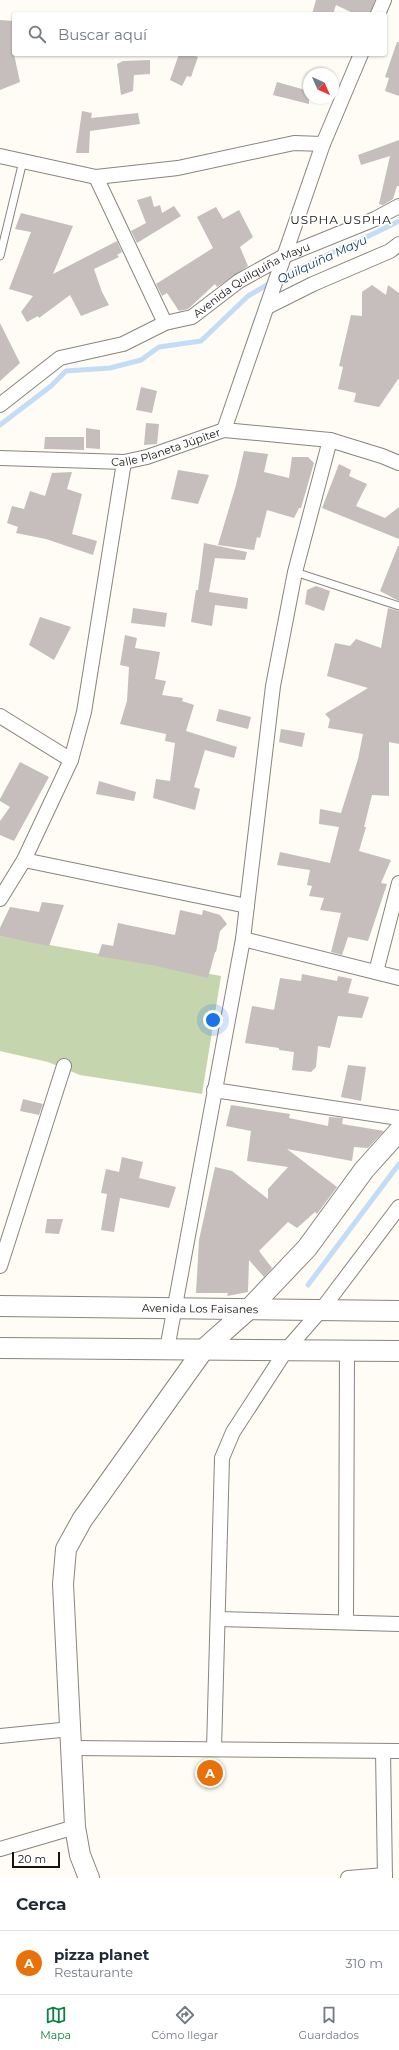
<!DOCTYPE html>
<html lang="es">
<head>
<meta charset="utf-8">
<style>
  body { margin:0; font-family:Montserrat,sans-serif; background:#f2f2f3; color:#1f2937 }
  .compass { position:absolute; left:303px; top:68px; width:36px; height:36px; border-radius:50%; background:#fff; box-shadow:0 1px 3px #0004; rotate:135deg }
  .scale { position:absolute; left:12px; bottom:10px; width:48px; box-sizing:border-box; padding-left:4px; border:2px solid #141311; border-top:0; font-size:11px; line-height:14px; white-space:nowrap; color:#141311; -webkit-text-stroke:3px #fff; paint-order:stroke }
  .you { position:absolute; left:213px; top:1020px; width:14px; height:14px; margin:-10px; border:3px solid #fff; border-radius:50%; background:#1a73e8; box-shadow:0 0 0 6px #1a73e833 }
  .badge { display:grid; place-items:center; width:26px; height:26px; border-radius:50%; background:#0b8043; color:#fff; font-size:13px; font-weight:700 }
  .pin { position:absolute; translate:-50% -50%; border:2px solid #fff; box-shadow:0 1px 4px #0006 }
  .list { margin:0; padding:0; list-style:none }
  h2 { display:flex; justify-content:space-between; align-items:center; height:52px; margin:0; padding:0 16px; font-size:17px }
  h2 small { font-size:13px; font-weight:400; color:#747a83 }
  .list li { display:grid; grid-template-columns:26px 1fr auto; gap:12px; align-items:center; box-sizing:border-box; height:64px; padding:0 16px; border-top:1px solid #e0e1e3 }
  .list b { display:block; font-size:15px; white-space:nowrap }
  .list p { margin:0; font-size:13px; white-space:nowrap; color:#747a83 }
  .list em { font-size:13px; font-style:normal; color:#747a83 }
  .icon { flex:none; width:22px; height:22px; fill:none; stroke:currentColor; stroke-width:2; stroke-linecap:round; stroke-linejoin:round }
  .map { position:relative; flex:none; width:399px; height:1878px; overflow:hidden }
  .search { position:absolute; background:#fff; box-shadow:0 1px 3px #0004; left:12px; right:12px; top:12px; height:44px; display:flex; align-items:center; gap:10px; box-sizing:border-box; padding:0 14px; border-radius:4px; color:#747a83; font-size:15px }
  .sheet { height:116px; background:#fff }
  nav { display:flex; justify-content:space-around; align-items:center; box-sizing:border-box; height:56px; border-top:1px solid #e0e1e3; background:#fff; font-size:11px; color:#747a83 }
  nav a { display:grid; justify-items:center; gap:2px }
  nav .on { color:#0b8043 }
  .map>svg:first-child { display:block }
  .green { fill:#c5d5ae }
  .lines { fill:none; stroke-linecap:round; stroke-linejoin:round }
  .stream { stroke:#c3ddf7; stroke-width:5 }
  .building { fill:#c5bebc }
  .lane-casing { stroke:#898580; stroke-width:9 }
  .street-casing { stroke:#898580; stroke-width:16 }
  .secondary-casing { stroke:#898580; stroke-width:22 }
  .lane { stroke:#fff; stroke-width:7 }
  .street { stroke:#fff; stroke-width:14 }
  .secondary { stroke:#fff; stroke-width:20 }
  .labels { text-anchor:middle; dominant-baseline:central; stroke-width:3.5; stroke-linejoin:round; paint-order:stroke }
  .street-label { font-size:11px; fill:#141311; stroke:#fff }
  .neighbourhood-label { font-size:12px; letter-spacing:1px; fill:#141311; stroke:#fff }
  .water-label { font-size:12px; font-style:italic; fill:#05395f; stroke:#fff }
</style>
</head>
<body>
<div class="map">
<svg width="399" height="1878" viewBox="0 0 399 1878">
  <rect width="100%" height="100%" fill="#fffbf5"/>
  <!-- green -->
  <path class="green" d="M0,936l221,40 -19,118 -122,-19 -32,-13 -48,-11z"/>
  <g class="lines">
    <!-- stream -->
    <path class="stream" d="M279,279c39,-22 81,-37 120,-58
      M0,425l51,-39 15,-15 44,-3 31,-8 18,-13 42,-6 47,-45 24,-14
      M308,1285l91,-121"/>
  </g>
  <!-- building -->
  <path class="building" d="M316,0h59l-5,14h-15l-19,-9 -3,9h-21z
    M0,20l14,1v33l6,28 -20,8z
    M397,42h2v54l-14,-5 4,-13 -4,-1z
    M179,54h10l9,3 -7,20 -4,-1 -5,10 -12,-6z
    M150,60v14l-16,1 -1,16 -12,4 -4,-31 6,-3z
    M277,82l32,9v13l-36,-9z
    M82,111l10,2 -1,5 47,-5 2,11 -50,7 -1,22h-13z
    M399,140v46h-2l-4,13 -10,6 -4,-1 11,-48 -29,9 -3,-10z
    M151,196l3,11 6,-2 2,8 12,-7 7,10 -44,27 -6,-12 15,-8 -9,-23z
    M216,207l7,12 16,-9 14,27 -13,10 8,19 -31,21 -2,-3 -27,25 -9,2 -12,-18 -5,3 -6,-12 57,-36 -16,-31z
    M21,213l52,13 -20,48 64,-33 5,11 -5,3 2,2 -25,12 8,23 7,13 -28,11 -11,-21 -31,23 -1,-2 -11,6 -6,-10 12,-16 -24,-7 22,-57 -16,-3z
    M372,285l14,10 2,-10 11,8v85l-20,29 -25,-5 2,-9 -18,-4 5,-22 -4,-1 12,-51 11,1v-24z
    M0,323l20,40 -20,18z
    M141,387l16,4 -5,22 -16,-3z
    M146,423l13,1 -2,20 -13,1z
    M86,428l14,2v19l-14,-1z
    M45,437h39v13l-40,-1z
    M244,451l24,3 -4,18 25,6 3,-21h16l6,6 -13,45h-2l-5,10 -27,-8 -7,28 -3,-1 -3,13 -36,-5 18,-60z
    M339,464l12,6 -2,6 18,8 -11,22 29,12 14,-11v32l-77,-31z
    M178,470l31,5 -11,29 -27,-5z
    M72,472l-5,17 15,5 -10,40 25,7 -4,14 -47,-16 -30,-6 2,-6 -11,-4 5,-17 12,3 6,-18 15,5 7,-23z
    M204,543l43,9 -2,8 -30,-2 -6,34 39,6 -1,11 -32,-4 -3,21 -21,-4 5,-32h2z
    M398,546h1v55l-19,-10z
    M316,586l14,5 -6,20 -19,-7 2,-14z
    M133,608l34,5 -2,14 -34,-4z
    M388,608l11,3v133l-10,-2v54l-17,-1 -8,32h2l-7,24 32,9 -10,23 6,1 -19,57 -20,-4 -6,18 -11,-3 10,-39 -21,-3 4,-12 -15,-2 3,-10 -5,-1 3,-15 -33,-5 3,-13 50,11 9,-36 -20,-3 1,-15 21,4 17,-54 5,-25 -35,-6 2,-9 -5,-5 43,-26 -41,-12 8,-33 15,3 6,-7 25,9z
    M40,617l31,10 -17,33 -25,-15z
    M125,635l12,3 -2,10 25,4 -5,27 11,2 -4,14 21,3 -1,3 12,4 -8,26 51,16 -3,11 -29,-8 -11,37 6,2 -5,21 -42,-12 3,-19 14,2 5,-38 -10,-2 1,-7 -46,-10 7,-23 2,-34 -9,-2z
    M219,709l32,8 -3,12 -32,-8z
    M281,729l24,4 -3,14 -23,-5z
    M20,762l29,15 -35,64 -14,-6v-14l10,-14 -10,-6v-2z
    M99,781l37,11 -2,9 -38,-7z
    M42,902l22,3 -15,41 -49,-10v-8l10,-21 29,5z
    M180,910l22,5 1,-5 17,5 7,9 -7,7 -4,21h-1l-7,26 -56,-13 -54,-9 4,-12 11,2 5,-23 57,12z
    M302,974l35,7 1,-5 14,3 -4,14 21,4 -7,21 -24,-2 -8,32 -12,-2 -2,21 -5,5 -19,-2 2,-18 -15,-2v-2l-34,-5 7,-37 22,4 6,-32 21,3z
    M348,1065l18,2 -5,34 -20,-4z
    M23,1099l20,5 -4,11 -19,-4z
    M231,1105l59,9 -1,4 39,8 1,-9 14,1 -1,6 42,7 -16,17 -14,-1 -2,14 -65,-12 50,38 -20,27 -2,-2 -18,16 -9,-6 -29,29 13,17 -8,9 -15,-17 -1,32 -21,4 1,-3h-32l3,-53 16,-73 17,4 36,28v-10l20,-22 -41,-6 4,-30 -25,-5z
    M122,1157l21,5 -4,16 37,9 -7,21 -49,-10 -6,34 -13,-2 6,-36 -6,-1 5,-24 13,3z
    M47,1219h16l-4,15 -14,-1z"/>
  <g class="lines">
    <defs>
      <path id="lane" d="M0,256l23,-95
        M295,572l104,34"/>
      <g id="street">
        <path d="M378,14l6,-14"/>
        <path d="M0,156l96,21 82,-9 116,-25 29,1"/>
        <path d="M96,177l69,146"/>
        <path d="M267,307l46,-23 77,-33 9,-7"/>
        <path id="s1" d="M0,405l60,-47 63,-14 42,-21 27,-6 47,-36 45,-25 91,-37 24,-13"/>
        <path d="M224,430l99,-286 38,-90"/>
        <path id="s2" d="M0,458l124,4 23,-5 77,-27 106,10 52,16 17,7"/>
        <path d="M0,716l71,44"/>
        <path d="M24,860l223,46"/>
        <path d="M0,899l24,-39 47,-100 13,-48 40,-250"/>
        <path d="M243,939l156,39"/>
        <path d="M376,972l23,-89"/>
        <path d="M214,1090l185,28"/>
        <path d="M0,1266l64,-200"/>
        <path d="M167,1349l76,-410 30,-253 22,-114 35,-132"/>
        <path d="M218,1619l181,5"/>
        <path d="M346,1622l1,-272"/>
        <path d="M0,1736l71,-7"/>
        <path d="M72,1748l327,3"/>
        <path d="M214,1749l8,-291 11,-26 54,-83 35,-40 77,-102"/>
        <path d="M383,1751l2,127"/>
        <path d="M0,1849l75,-22"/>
        <path d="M348,1878l37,-3"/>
      </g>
      <g id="secondary">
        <path id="s3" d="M0,1306l399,5"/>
        <path d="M0,1348l399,3"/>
        <path d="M89,1878l-9,-23 -5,-28 -12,-243 3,-35 16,-29 122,-171 46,-41 57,-60 57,-78 35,-39"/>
      </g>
    </defs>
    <!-- lane casing -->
    <use href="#lane" class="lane-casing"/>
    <!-- street casing -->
    <use href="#street" class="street-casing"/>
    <!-- secondary casing -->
    <use href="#secondary" class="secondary-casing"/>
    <!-- lane -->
    <use href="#lane" class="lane"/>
    <!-- street -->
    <use href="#street" class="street"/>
    <!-- secondary -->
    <use href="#secondary" class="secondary"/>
  </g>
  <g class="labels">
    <!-- street labels -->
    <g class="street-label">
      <text stroke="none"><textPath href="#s1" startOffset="286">Avenida Quilquiña Mayu</textPath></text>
      <text stroke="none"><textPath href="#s2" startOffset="168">Calle Planeta Júpiter</textPath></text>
      <text stroke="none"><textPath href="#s3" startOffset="200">Avenida Los Faisanes</textPath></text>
    </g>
    <!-- neighbourhood labels -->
    <g class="neighbourhood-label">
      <text x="341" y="219">USPHA USPHA</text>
    </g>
    <!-- water labels -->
    <g class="water-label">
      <text transform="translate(322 259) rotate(-25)">Quilquiña Mayu</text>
    </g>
  </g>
</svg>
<svg class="compass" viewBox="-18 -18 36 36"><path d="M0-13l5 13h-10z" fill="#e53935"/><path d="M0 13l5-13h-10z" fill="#747a83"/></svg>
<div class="scale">20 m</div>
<div class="you"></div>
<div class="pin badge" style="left:210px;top:1773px;background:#e8710a">A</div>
<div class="search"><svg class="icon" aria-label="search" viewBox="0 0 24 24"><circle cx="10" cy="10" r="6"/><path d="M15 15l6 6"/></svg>Buscar aquí</div>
</div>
<section class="sheet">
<h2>Cerca<small></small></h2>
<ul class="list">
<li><span class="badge" style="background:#e8710a">A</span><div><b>pizza planet</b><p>Restaurante</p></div><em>310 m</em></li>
</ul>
</section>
<nav>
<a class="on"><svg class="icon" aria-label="map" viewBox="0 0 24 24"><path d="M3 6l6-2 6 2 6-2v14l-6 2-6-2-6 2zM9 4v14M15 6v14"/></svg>Mapa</a>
<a><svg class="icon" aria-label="directions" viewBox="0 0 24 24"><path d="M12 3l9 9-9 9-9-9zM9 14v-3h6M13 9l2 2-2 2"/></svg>Cómo llegar</a>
<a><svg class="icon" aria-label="saved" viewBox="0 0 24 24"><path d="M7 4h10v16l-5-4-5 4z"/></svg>Guardados</a>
</nav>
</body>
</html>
